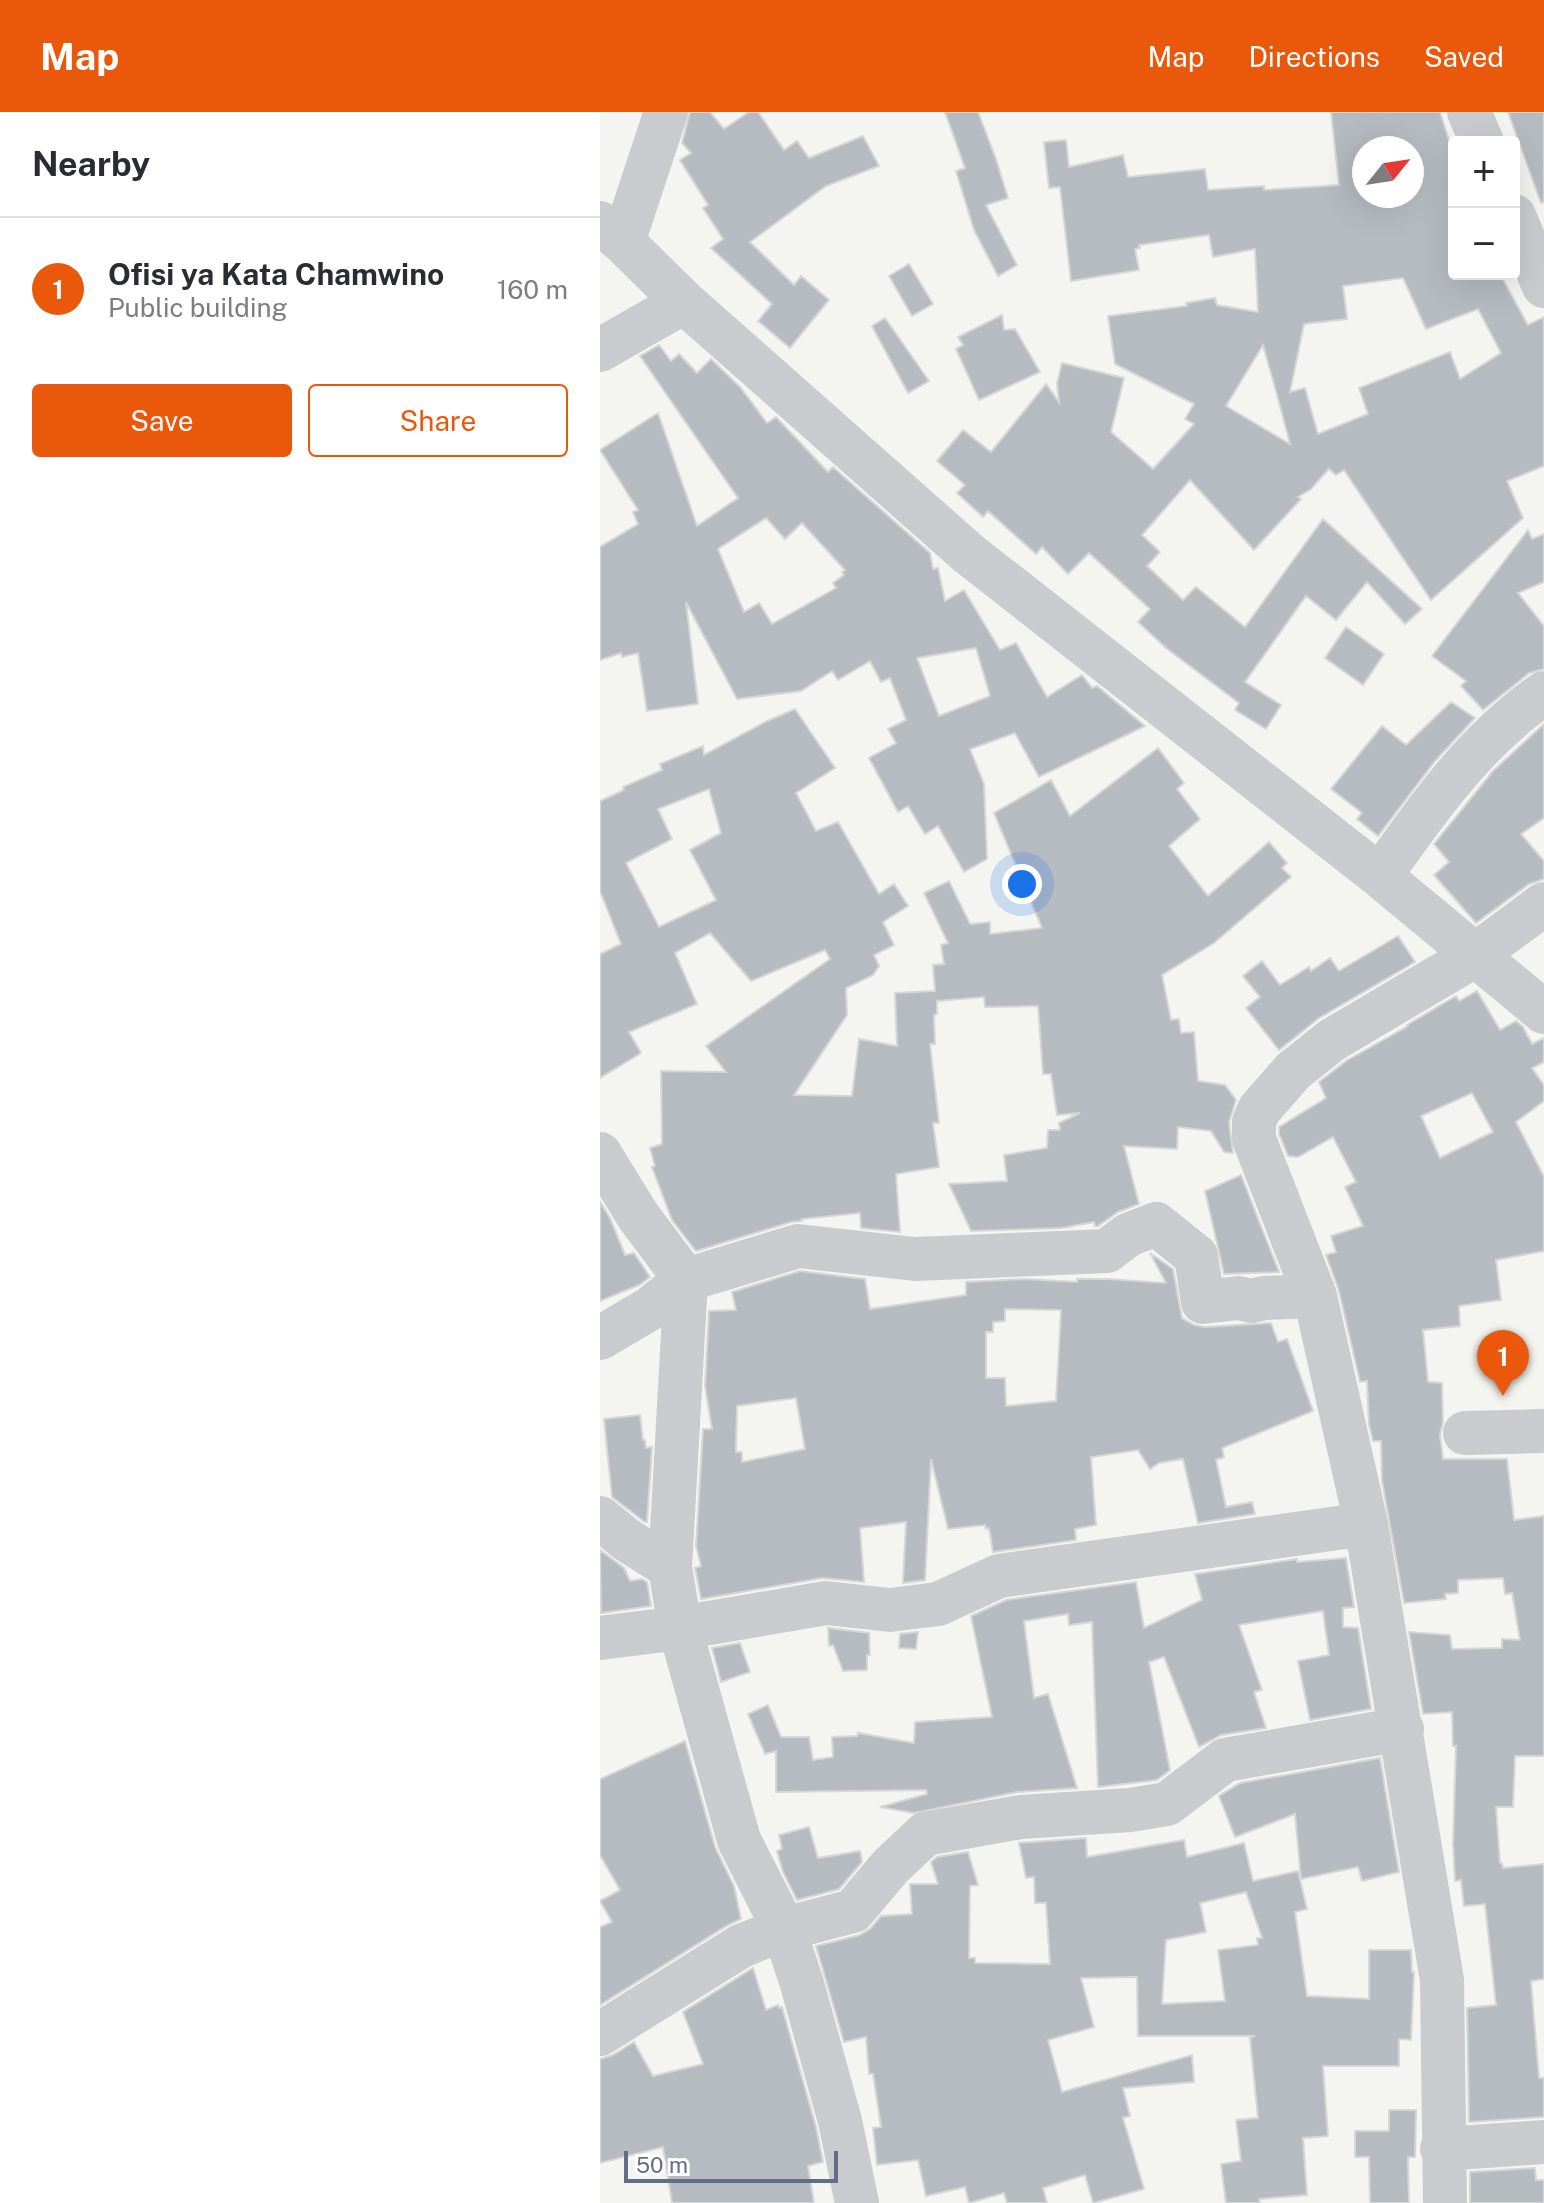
<!DOCTYPE html>
<html lang="en">
<head>
<meta charset="utf-8">
<style>
  body { margin:0; font-family:"Public Sans",sans-serif; background:#f2f2f3; color:#2b2b33 }
  .controls { position:absolute; right:24px; top:24px; display:grid; overflow:hidden; border-radius:8px; box-shadow:0 8px 32px #0002 }
  .controls button { width:72px; height:72px; display:grid; place-items:center; padding:0; border:0; border-bottom:2px solid #e1e1e2; background:#fff; color:#2b2b33; font:40px sans-serif }
  .compass { position:absolute; left:752px; top:24px; width:72px; height:72px; border-radius:50%; background:#fff; box-shadow:0 8px 32px #0002; rotate:60deg }
  .scale { position:absolute; left:24px; bottom:20px; width:214px; box-sizing:border-box; padding-left:8px; border:4px solid #616e85; border-top:0; font-size:22px; line-height:28px; white-space:nowrap; color:#616e85; -webkit-text-stroke:6px #fff; paint-order:stroke }
  .you { position:absolute; left:422px; top:772px; width:28px; height:28px; margin:-20px; border:6px solid #fff; border-radius:50%; background:#1a73e8; box-shadow:0 0 0 12px #1a73e833 }
  .badge { display:grid; place-items:center; width:52px; height:52px; border-radius:50%; background:#ea580c; color:#fff; font-size:26px; font-weight:700 }
  .pin { position:absolute; translate:-50% -66px; filter:drop-shadow(0 2px 4px #0008) }
  .pin::after { content:''; position:absolute; top:42px; width:28px; height:24px; background:inherit; clip-path:polygon(0 0,100% 0,50% 100%) }
  .list { margin:0; padding:0; list-style:none }
  h2 { display:flex; justify-content:space-between; align-items:center; height:104px; margin:0; padding:0 32px; font-size:34px }
  h2 small { font-size:26px; font-weight:400; color:#7c7c81 }
  .list li { display:grid; grid-template-columns:52px 1fr auto; gap:24px; align-items:center; box-sizing:border-box; height:144px; padding:0 32px; border-top:2px solid #e1e1e2 }
  .list b { display:block; font-size:30px; white-space:nowrap }
  .list p { margin:0; font-size:26px; white-space:nowrap; color:#7c7c81 }
  .list em { font-size:26px; font-style:normal; color:#7c7c81 }
  .actions { display:flex; gap:16px; padding:24px 32px }
  .actions a { flex:1; padding:18px 0; border:2px solid #ea580c; border-radius:8px; text-align:center; font-size:28px; color:#ea580c }
  .actions .main { background:#ea580c; color:#fff }
  .map { position:relative; flex:none; width:944px; height:2091px; overflow:hidden }
  header { display:flex; align-items:center; gap:48px; box-sizing:border-box; height:112px; padding:0 40px; background:#ea580c; color:#fff }
  header strong { font-size:38px }
  nav { display:flex; gap:44px; margin-inline-start:auto; font-size:28px }
  main { display:flex }
  aside { flex:1; background:#fff }
  .map>svg:first-child { display:block }
  .building { fill:#b6bbc1; stroke:#d6d6d4; stroke-width:2; fill-rule:evenodd }
  .lines { fill:none; stroke-linecap:round; stroke-linejoin:round }
  .minor { stroke:#c9cbcf; stroke-width:44 }
</style>
</head>
<body>
<header>
<strong>Map</strong>
<nav><a>Map</a><a>Directions</a><a>Saved</a></nav>
</header>
<main>
<aside>
<h2>Nearby<small></small></h2>
<ul class="list">
<li><span class="badge">1</span><div><b>Ofisi ya Kata Chamwino</b><p>Public building</p></div><em>160 m</em></li>
</ul>
<div class="actions"><a class="main">Save</a><a>Share</a></div>
</aside>
<div class="map">
<svg width="944" height="2091" viewBox="0 0 944 2091">
  <rect width="100%" height="100%" fill="#f4f5f1"/>
  <!-- building -->
  <path class="building" d="M90,0h20l14,17 25,-17h9l26,38 13,-9 12,17 54,-22 16,30 -53,20 -76,56 44,43 7,-9 28,24 -39,48 -32,-27 14,-17 -61,-56 12,-9 -20,-31 5,-3 -28,-45 11,-7 -9,-10z
    M345,0h33l18,47 12,39 -22,7 31,60 -19,11 -24,-46 -18,-59 9,-3z
    M731,0h109l14,44v118h46l28,51 16,-8v149l-37,15 16,37 -92,82 -87,-130 -8,5 -7,-6 -18,20 -13,8 3,2 -47,51 -64,-70 -48,55 18,17 -13,14 36,34 13,-13 49,40 78,-108 99,90 -17,15 -38,-42 -31,38 -30,-24 -61,86 36,23 -15,24 -31,-19 4,-7 -73,-55 -28,-26 12,-13 -61,-56 -21,21 -26,-27 -6,7 -48,-43 -5,6 -26,-24 8,-8 -28,-24 26,-31 28,22 55,-68 13,18 -2,-19 5,-20 62,15 -13,54 42,37 41,-45 -9,-5 9,-15 -79,-40 -7,-48 79,-10 -1,-3 29,-5 2,7 41,7 -3,-63 -42,8 -4,-22 -70,10 1,3 -5,1 4,21 -68,11 -11,-94 -11,1 -5,-46 22,-2 3,27 54,-12 5,22 77,-8 3,21 56,-4v4l75,-5zM764,36h48v48h-48zM803,166l23,51 52,-20 23,44 -41,26 -10,-27 -91,36 9,26 -50,20 -13,-46 -15,4 14,-68 43,-5 -4,-33zM663,233l14,50 13,49 -64,-38z
    M908,0h36v90l-3,1z
    M309,152l24,40 -21,12 -23,-40z
    M402,203l2,15 11,-1 25,43 -61,28 -23,-51 7,-4 -5,-8z
    M285,206l44,63 -21,12 -36,-67z
    M59,233l12,16 8,-7 18,19 14,-14 29,28 27,36 9,-6 52,55 5,-5 97,86 3,16 5,-1 7,33 19,-11 36,60 16,-7 31,54 35,-22 10,13 5,-2 48,40 -106,51 -24,-44 -45,16 14,35 3,75 -23,13 -26,-46 -13,8 -17,-28 -10,6 -29,-54 27,-15 -8,-14 18,-9 -16,-42 -9,4 -11,-21 -32,19 -6,-9 -31,20 -64,8 -51,-97 12,102 -51,7 -9,-58 -16,4 -1,-4 -21,7v-113l38,-23 -5,-12 5,-2 -38,-60 58,-37 39,113 41,-28 -98,-142zM166,406l19,21 17,-16 43,47 -3,2 2,3 -11,8 3,5 -64,36 -13,-21 -15,9 -26,-63zM376,536l14,48 -51,20 -22,-58z
    M928,418l4,9 12,-5v48l-26,11 26,33v43l-15,4 -46,37 -22,-24 5,-5 -34,-25z
    M746,515l38,27 -21,31 -38,-27z
    M851,590l24,16 -40,43 -57,75 -21,-17 5,-6 -31,-24 51,-63 24,19z
    M195,597l40,59 -39,25 20,38 22,-9 41,72 15,-10 14,22 -25,16 11,23 -20,10 5,11 -6,9 -27,13 1,27 -53,80 58,1 7,-57 38,7 -2,-53 40,-2 -2,-26 11,-1 -3,-19 7,-2 -24,-50 25,-12 21,43 20,-2v12l52,-6 -48,-115 57,-33 19,36 88,-68 26,35 -7,6 23,30 -31,27 39,50 61,-54 18,21 -5,5 9,9 -77,66 -52,32 9,45 8,-1 2,14 13,-1 4,49 27,4 11,15 -7,22 4,31 -9,-1 -13,-21 -33,-4 -1,22 -53,-3 15,58 -21,8 -20,14h-3l-1,-4 -32,6 -91,3 -22,-47 58,-3 -3,-26 43,-7 1,-18h12l-1,-7 21,-10 -23,2 -6,-41h-8l-5,-68 -53,1 -1,-10 -47,4v13l-3,1 1,29h-5l9,79h-6l6,44 -43,7 4,58 -39,-4 -1,-15 -59,6 1,2 -11,1 -95,29 -24,-31 -20,-53 3,-1 -5,-18 12,-4 -1,-73 65,1 -20,-26 124,-87 -5,-9 -74,31 -41,-48 -35,20 22,51 -68,28 12,21 -41,25v-124l21,-10 -21,-53v-90l24,-11 -1,-3 39,-17 -2,-6 43,-18 1,9 61,-33zM109,677l12,44 -31,17 26,50 -57,27 -33,-64 46,-24 -14,-30z
    M944,612v94l-23,16 23,27v18l-15,5 -53,39 -42,-48 15,-13 -15,-18 59,-73z
    M798,824l17,26 -96,56 -40,32 -33,-42 14,-11 -17,-21 19,-15 18,24 29,-18 2,4 19,-13 9,13z
    M877,879l23,39 16,-9 7,6 9,17 12,-6v24l-12,6 12,17v16l-28,21 28,55v74l-48,9 5,40 -42,6 1,20 -37,4 5,52 14,1 1,39 -3,12 3,25h64l7,61 30,-4v240h-29l-2,51h-17l4,56h2l1,5 41,-4v115l-13,2 8,97h5v39l-75,5 -2,-114 29,-3 -11,-101 -21,2 -3,-26 -6,1 -2,-38 3,-97h-3l-1,-34 -29,2 -14,-82 41,3 2,14 50,-1v-9l18,1 -8,-47 -7,1 -2,-16 -45,2v13l-13,1 1,5 -42,4 -22,-122 -1,-40h-8l-4,-16 -2,-44 -7,1 -21,-91 -13,-36 10,-3 -5,-16 32,-10 -18,-39 11,-5 -23,-45 -35,20 -10,-1 -9,-22v-7l47,-29 -7,-16 27,-21 62,-35 -1,-1 49,-29 3,5zM872,981l21,39 -53,26 -19,-42z
    M641,1063l38,97 -55,2 -19,-83z
    M0,1090l10,16 15,37 9,-2 16,24 -11,8 -39,16z
    M550,1141l23,16 9,49 12,7 11,2 66,-4 7,19 9,-3 26,72 -91,37 2,9 -8,3 10,47 26,-5 3,12 -57,9 -15,-64 -24,4 -9,6 -12,-19 -47,7 5,68 -21,4 1,11 -83,12 -4,-24 -3,1 -1,-4 -37,4 -17,-70 -6,121 -22,3 3,-61 -46,6 4,54 -42,-4 -121,21 -6,-31 6,-2 -5,-20 7,-117h9l-7,-43 4,-75 27,-1 -4,-18 68,-21 65,8 5,30 96,-14v-13l58,-3 53,3v-3h30l59,4zM405,1197l56,1 -5,91 -50,5 -1,-28h-19v-46h7v-10l12,-1zM196,1286l9,51 -63,13v-10h-6l1,-46z
    M40,1303l3,25h2l1,8 6,-1 -5,75h-2l-33,-25 -8,-78z
    M0,1438l24,18 6,13 12,-2 5,3 4,24 -50,7z
    M746,1446l8,49 -11,1v19l15,1 13,81 -61,11 -12,-59 31,-6 -6,-44 -84,14 23,65 -8,2 12,36 -45,7 -22,12 -35,-90 -15,5 21,108 -13,10 -59,7 -6,-165 -23,3 -1,-11 -44,7 10,77 14,-4 29,94 -60,4 -103,21 -34,-6 47,-13 -1,-4 -150,2v-41l-11,3 -17,-40 20,-9 13,32h28l4,23 20,-3 -1,-20 25,-1 1,-3 56,10 1,-21 77,-5 -21,-101 35,-16 130,-18 8,46 58,-28 -7,-26 102,-15v3z
    M228,1516l41,5 1,22h-3v15l-24,1 -10,-26 -4,1z
    M318,1520l-2,17 -17,-1 1,-14z
    M140,1531l10,29 -29,10 -9,-34z
    M85,1629l30,106 19,39 7,33 -13,6 -128,80v-78l12,-5 -12,-21 20,-11 -20,-35v-76z
    M780,1646l19,114 -37,9 -4,-14 -57,12 -6,-65 -60,23 -16,-41 21,-13z
    M209,1715l9,31 42,-7 2,11 -23,27 -42,11 -14,-28 -6,-21 5,-2 -3,-14z
    M486,1726l1,19 97,-17 3,17 57,-14 9,38 45,-10 9,38 -12,3 12,84 62,3v-49h42l1,22h2l-3,68 -12,-1v27h-76l5,70 -25,2 4,57 -48,4 1,4h-34l-5,-39 20,-3 -5,-41 22,-2 -8,-80 5,-2h-117l-1,-59 -56,1 13,49 -46,13 14,52 130,-37 2,27 -71,6 7,28 -7,2 21,71 -51,14 -8,-28 -42,13 4,15h-40l-3,-10 -35,10 -4,-16 -39,9 -8,-36 -41,5 -4,-37 8,-1 -8,-53h-4l-3,-37 -22,5 -28,-96 44,-11 11,-7 10,-12 31,-2 -2,-30h28l-7,-22 6,-5 31,-5 10,33 -8,1 -1,72h6v5l75,1 -4,-61h-11l-1,-26 -8,1 -7,-35zM646,1780l16,46h-5l1,7 -40,5 7,51 -63,3 4,-64 40,-8 -6,-29z
    M153,1856l13,42 12,-5 1,3 3,-1 34,120 7,35 -15,4 6,37h-142l-9,-56 -63,16v-104l13,-4 21,-13 19,34 50,-12 -20,-52z
    M789,1998h27l-1,47h-7l1,46h-39l-1,-46h-14v-26h34z
    M935,2056l1,12h8v23h-74v-31z"/>
  <g class="lines">
    <!-- minor -->
    <path class="minor" d="M869,0l13,30
      M914,104l30,70
      M0,111l23,19 61,60 285,252 411,322 164,136
      M23,130l43,-130
      M0,238l84,-48
      M780,764c48,-68 95,-135 164,-183
      M0,1042l38,62 48,64 -16,287 10,61 59,212 45,89 18,55 38,137 17,82
      M0,1226l49,-29 37,-29 112,-34 117,13 192,-8 21,-16 28,-11 40,32 7,46 36,-4 12,3 13,-3 51,-2
      M865,1321l79,-2
      M0,1406l27,22 43,27
      M0,1526l80,-10 146,-25 64,7 48,-6 61,-28 367,-52
      M0,1922l141,-88 43,-17 69,-18 38,-45 34,-32 96,-17 109,-7 37,-6 58,-44 177,-31
      M842,2037l102,-7
      M845,2091l-3,-223 -76,-456 -51,-228 -61,-157v-17l5,-12 34,-39 39,-31 142,-84 70,-52"/>
  </g>
</svg>
<div class="controls">
<button>+</button>
<button>−</button>
</div>
<svg class="compass" viewBox="-18 -18 36 36"><path d="M0-13l5 13h-10z" fill="#e53935"/><path d="M0 13l5-13h-10z" fill="#7c7c81"/></svg>
<div class="scale">50 m</div>
<div class="you"></div>
<div class="pin badge" style="left:903px;top:1284px">1</div>
</div>
</main>
</body>
</html>
